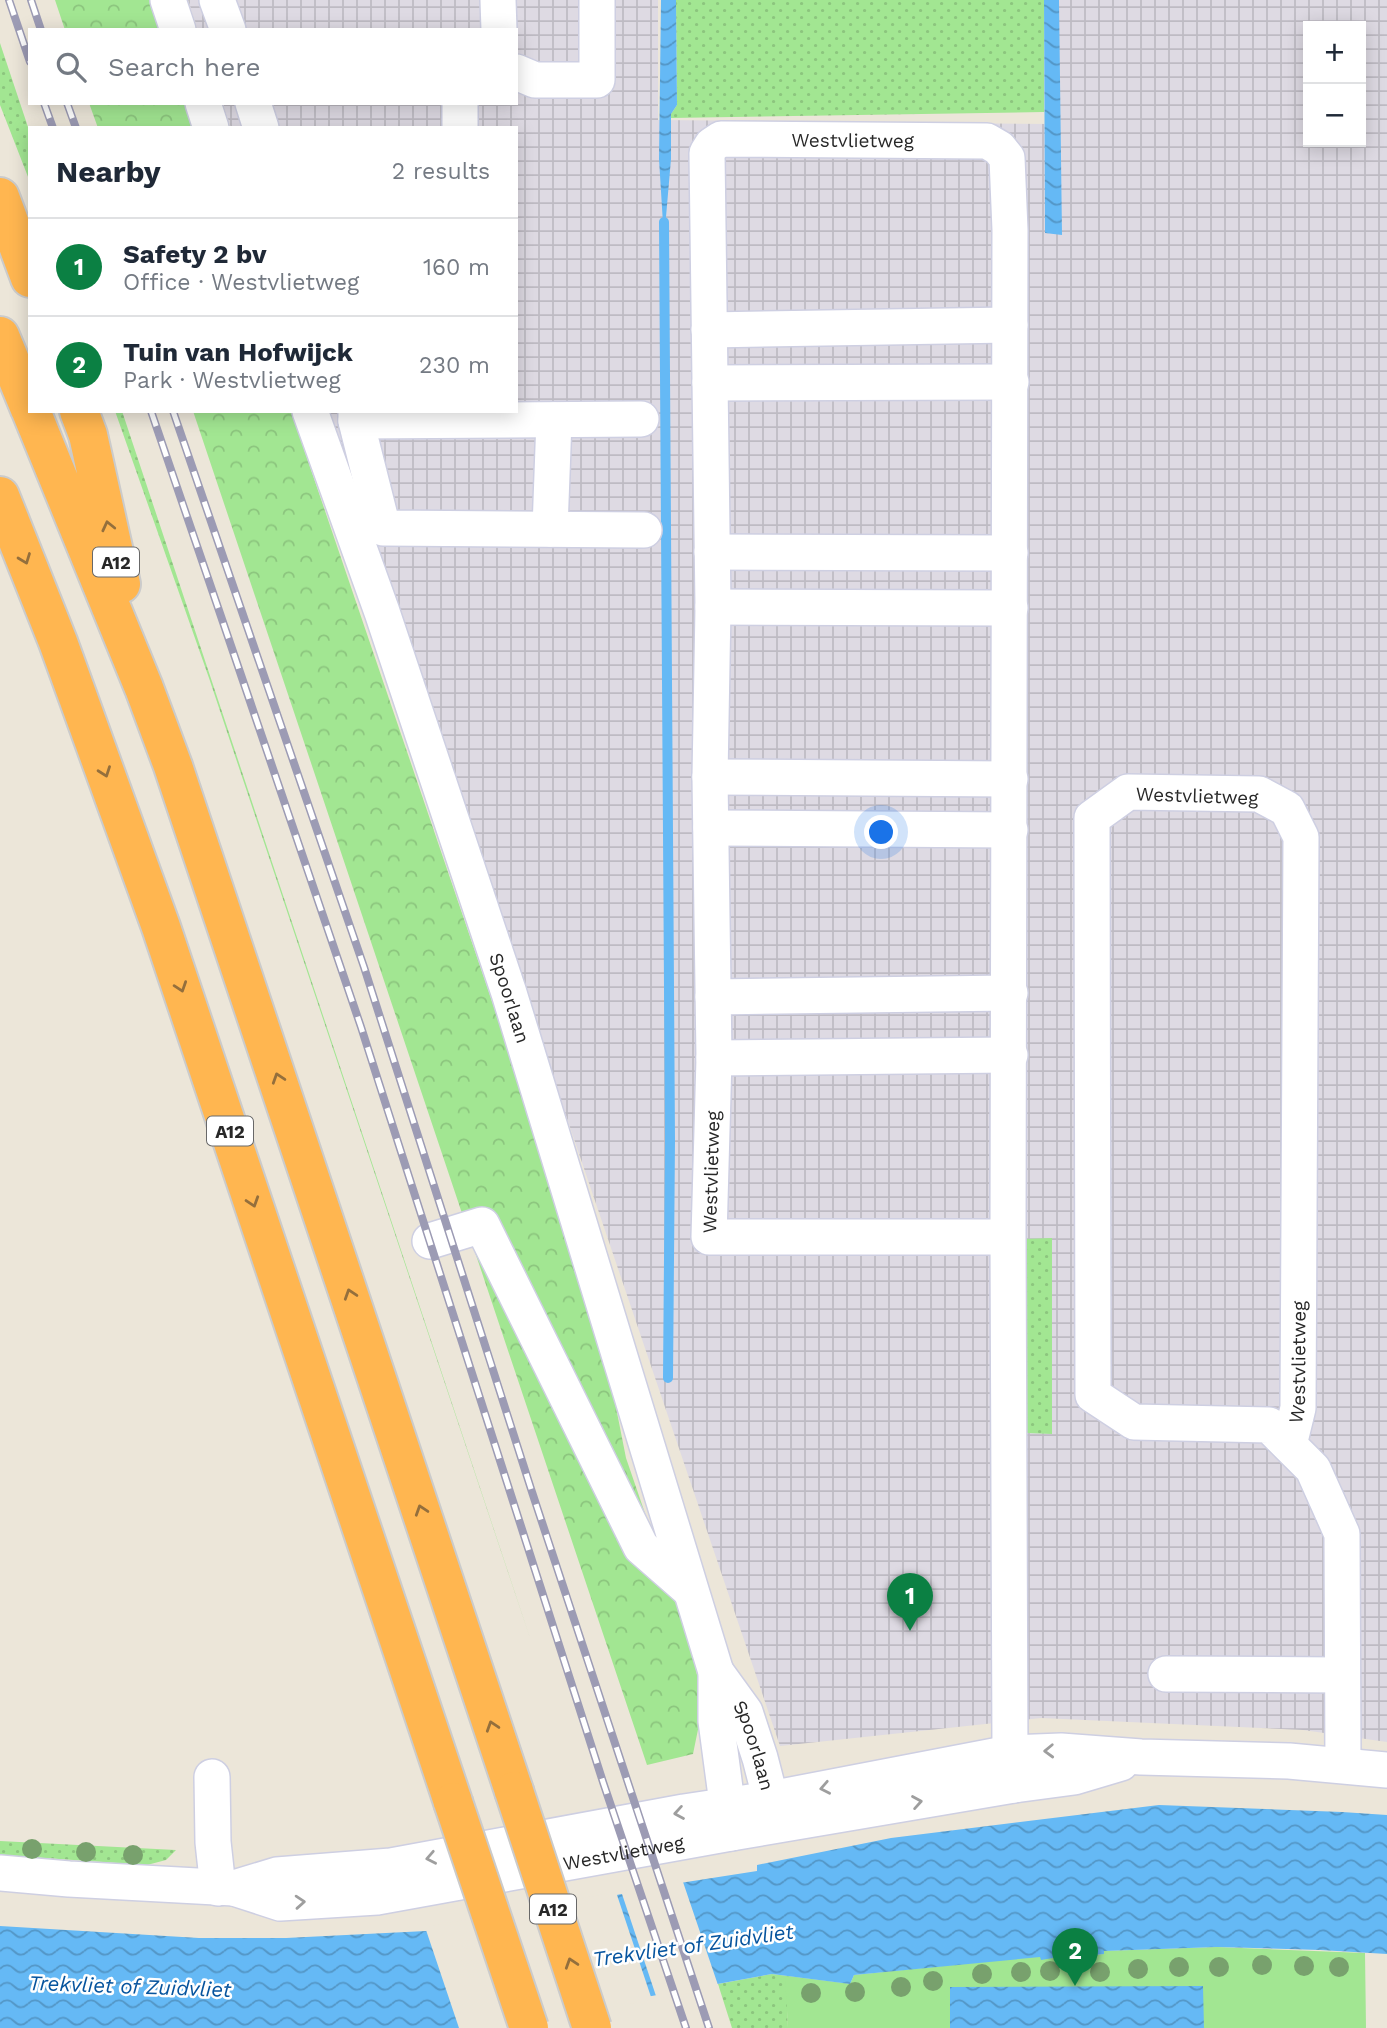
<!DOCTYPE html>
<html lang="en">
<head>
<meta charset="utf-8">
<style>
  body { margin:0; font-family:"Work Sans",sans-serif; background:#f2f2f3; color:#1f2937 }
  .controls { position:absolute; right:21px; top:21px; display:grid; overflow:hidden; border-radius:0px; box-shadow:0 4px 18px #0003 }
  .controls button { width:63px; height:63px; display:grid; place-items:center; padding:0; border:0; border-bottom:2px solid #e0e1e3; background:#fff; color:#1f2937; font:35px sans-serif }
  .you { position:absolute; left:882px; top:833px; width:24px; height:24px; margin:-18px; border:5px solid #fff; border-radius:50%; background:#1a73e8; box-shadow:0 0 0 10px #1a73e833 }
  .badge { display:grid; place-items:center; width:46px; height:46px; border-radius:50%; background:#0b8043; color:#fff; font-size:23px; font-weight:700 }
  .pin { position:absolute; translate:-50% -58px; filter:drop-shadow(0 2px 4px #0008) }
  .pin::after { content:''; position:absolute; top:37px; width:24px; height:21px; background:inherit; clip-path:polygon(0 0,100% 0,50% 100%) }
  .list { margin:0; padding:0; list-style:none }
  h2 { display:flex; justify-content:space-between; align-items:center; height:91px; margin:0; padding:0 28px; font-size:30px }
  h2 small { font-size:23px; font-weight:400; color:#747a83 }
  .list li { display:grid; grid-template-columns:46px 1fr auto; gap:21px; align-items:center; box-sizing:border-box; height:98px; padding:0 28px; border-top:2px solid #e0e1e3 }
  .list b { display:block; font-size:26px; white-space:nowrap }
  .list p { margin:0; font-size:23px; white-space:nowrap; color:#747a83 }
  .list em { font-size:23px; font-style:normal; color:#747a83 }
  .icon { flex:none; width:38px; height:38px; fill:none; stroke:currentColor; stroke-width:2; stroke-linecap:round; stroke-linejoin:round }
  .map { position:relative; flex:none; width:1387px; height:2028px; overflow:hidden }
  .search { position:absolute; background:#fff; box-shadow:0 4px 18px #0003; left:28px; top:28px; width:490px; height:77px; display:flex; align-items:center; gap:18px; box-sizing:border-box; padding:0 24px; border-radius:0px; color:#747a83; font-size:26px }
  .panel { position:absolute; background:#fff; box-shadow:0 4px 18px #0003; left:28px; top:126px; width:490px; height:287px; border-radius:0px }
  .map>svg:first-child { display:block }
  .industrial { fill:url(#industrial-grid); fill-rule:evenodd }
  .grass { fill:url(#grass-dots) }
  .forest { fill:url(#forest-crowns) }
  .garden { fill:#a2e692 }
  .water { fill:url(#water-waves) }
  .pier { fill:#ece6d9 }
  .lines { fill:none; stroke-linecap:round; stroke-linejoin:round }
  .stream { stroke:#65b9f5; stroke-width:10 }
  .minor-casing { stroke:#cecfe2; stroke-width:38 }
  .highway-casing { stroke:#cbcbcb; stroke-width:42 }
  .minor { stroke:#fff; stroke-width:35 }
  .highway { stroke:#ffb650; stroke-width:38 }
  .rail-casing { stroke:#9c9bb4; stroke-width:8 }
  .rail { stroke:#fff; stroke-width:5; stroke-dasharray:16; stroke-linecap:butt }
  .highway-bridge-casing { stroke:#cbcbcb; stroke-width:42; stroke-linecap:butt }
  .highway-bridge { stroke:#ffb650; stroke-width:38 }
  .tree { fill:#78a16d }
  .oneway { stroke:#946f3c }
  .oneway2 { stroke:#9e9e9e }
  .labels { text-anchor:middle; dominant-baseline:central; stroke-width:5; stroke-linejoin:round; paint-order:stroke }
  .shield { fill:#fff; stroke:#686868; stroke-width:2 }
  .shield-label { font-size:18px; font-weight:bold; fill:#282828 }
  .street-label { font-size:19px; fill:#282828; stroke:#fff }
  .water-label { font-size:21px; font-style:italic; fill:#06549e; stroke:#fff }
</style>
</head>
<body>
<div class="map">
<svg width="1387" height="2028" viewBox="0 0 1387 2028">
  <defs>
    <pattern id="industrial-grid" width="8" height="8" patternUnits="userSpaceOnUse" patternTransform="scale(1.75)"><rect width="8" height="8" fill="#dedae3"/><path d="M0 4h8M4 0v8" fill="none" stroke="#bebbc3"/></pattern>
    <pattern id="grass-dots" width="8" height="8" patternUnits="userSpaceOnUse" patternTransform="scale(1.75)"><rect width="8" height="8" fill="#a2e692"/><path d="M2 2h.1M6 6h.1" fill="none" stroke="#8cc57e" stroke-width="1.8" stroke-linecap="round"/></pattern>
    <pattern id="forest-crowns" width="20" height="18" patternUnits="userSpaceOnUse" patternTransform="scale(1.75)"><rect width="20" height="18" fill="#a2e692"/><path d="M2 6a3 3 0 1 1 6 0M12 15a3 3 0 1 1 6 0" fill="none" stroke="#8cc57e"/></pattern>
    <pattern id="water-waves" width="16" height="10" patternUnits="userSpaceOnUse" patternTransform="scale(1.75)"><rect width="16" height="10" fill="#65b9f5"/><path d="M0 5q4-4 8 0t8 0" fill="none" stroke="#5396c6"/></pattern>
  </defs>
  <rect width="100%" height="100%" fill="#ece6d9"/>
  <!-- industrial -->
  <path class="industrial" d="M188,0h470v120l393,4 -2,-124h338v1742l-84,-12 -262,-12 -261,28 -453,-1335h189v-283h-285l-8,-25h293v-73h-318zM1308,26h53v116h-53z"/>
  <!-- grass -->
  <path class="grass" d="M676,0h368v112l-373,6v-4l6,-9z
    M0,43l30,90v49l-30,-77z
    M115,411h7l408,1227 -321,-960z
    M1052,1238v196l-26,-1 -2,-194z
    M0,1841l176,9 -10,10 -19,5 -147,-10z
    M1365,1967v21l-578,14 1,26h-56l-14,-44 54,-10 78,10 -64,7v2z"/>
  <!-- forest -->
  <path class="forest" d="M55,0h96l10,30h-96z
    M89,103h97l8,25h-96z
    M193,411h98l205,602 112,354 18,91 66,192 11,55 -10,49 -46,11z"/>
  <!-- garden -->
  <path class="garden" d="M1217,1947l148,6 1,75h-578l-3,-52 65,8 4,-9 187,-19 12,2v-6l41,-1v4l9,-1v-3z"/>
  <!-- water -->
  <path class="water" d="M661,0h15l1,105 -6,9v45l-7,81 -5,-81z
    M1044,0h15l3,235 -17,-2z
    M1159,1805l183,7 45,3v139l-67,-4 -103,-3 -113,4v3l-10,1 -1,-4 -40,1v6l-12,2 -1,-3 -186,18 -4,9 -78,-10 -296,54h-476v-102l199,12h87l140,-7 254,-48 77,-12v-6l134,-27z
    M1203,1986l1,42h-254v-41z"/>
  <!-- pier -->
  <path class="pier" d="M682,1879l37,109 -62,11 -36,-108z
    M616,1892l36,108 -156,28h-37l-34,-101z"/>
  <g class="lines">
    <!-- stream -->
    <path class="stream" d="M664,222l6,918 -2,238"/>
    <defs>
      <g id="minor">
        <path d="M168,0l10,30"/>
        <path d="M217,0l11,30"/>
        <path d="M498,0l1,30"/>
        <path d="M516,72l19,8h62v-80"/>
        <path d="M203,103l8,25"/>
        <path d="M253,103l8,25"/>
        <path d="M460,103v25"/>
        <path d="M709,330l301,-5"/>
        <path d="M710,383l301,-1"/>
        <path id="s1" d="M310,411l72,201 127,381 207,679v49l15,112"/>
        <path d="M356,411v10l27,107 261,2"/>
        <path d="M356,421l285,-2"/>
        <path d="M550,529l4,-109"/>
        <path d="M712,552l298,1"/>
        <path d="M713,607l297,1"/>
        <path d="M710,777l300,2"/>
        <path d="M711,828l299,2"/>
        <path d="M713,997l297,-4"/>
        <path d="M714,1058l296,-3"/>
        <path id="s2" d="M1008,1237h-299l5,-179 -4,-281 3,-170 -6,-454 5,-8 9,-6 266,2 12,7 8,10 3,72 -2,1007 2,516 4,32"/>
        <path d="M430,1241l52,-16 159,322 49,43"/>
        <path id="s3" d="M1289,1445l9,-37 3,-571 -14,-28 -28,-15 -131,-2 -36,26 1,577 41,27 135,3 44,44 29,65 1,231"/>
        <path id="s4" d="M716,1672l29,40 15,46 16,62"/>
        <path d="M1166,1674l176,1"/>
        <path d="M212,1777l1,65 5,46"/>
        <path d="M0,1873l69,6 165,9 43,-13 114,-9 293,-54 86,-13 240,-46 51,-2 80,6 148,4 98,9"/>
        <path id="s5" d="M234,1888l46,15 97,-6 354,-64 283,-48 60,-8 47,-14"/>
      </g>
      <path id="highway" d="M0,197l30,81
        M0,336l30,73
        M31,411l113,277 29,78 341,1025
        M79,411l9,24 33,149
        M0,496l58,146 103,285 292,875"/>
    </defs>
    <!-- minor casing -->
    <use href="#minor" class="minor-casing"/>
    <!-- highway casing -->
    <use href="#highway" class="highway-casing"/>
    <!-- minor -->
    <use href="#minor" class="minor"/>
    <!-- highway -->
    <use href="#highway" class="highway"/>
    <defs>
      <path id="rail" d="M9,0l21,62
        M31,0l10,30
        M44,103l9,25
        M67,103l9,25
        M151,411l210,616 242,755 83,246
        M173,411l191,556 168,525 177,536"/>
    </defs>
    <!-- rail casing -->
    <use href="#rail" class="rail-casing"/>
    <!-- rail -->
    <use href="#rail" class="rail"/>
    <defs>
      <path id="highway-bridge" d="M514,1791l78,237
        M453,1802l76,226"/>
    </defs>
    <!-- highway-bridge casing -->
    <use href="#highway-bridge" class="highway-bridge-casing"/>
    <!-- highway-bridge -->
    <use href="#highway-bridge" class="highway-bridge"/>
  </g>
  <!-- trees -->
  <g class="tree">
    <circle cx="32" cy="1849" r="10"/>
    <circle cx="86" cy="1852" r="10"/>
    <circle cx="133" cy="1855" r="10"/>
    <circle cx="1262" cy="1965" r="10"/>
    <circle cx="1304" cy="1966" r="10"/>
    <circle cx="1179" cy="1967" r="10"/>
    <circle cx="1219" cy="1967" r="10"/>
    <circle cx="1339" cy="1967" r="10"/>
    <circle cx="1138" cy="1969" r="10"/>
    <circle cx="1050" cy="1971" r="10"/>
    <circle cx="1021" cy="1972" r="10"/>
    <circle cx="1100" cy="1972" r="10"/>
    <circle cx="982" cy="1974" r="10"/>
    <circle cx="933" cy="1981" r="10"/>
    <circle cx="901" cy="1987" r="10"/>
    <circle cx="855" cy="1992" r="10"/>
    <circle cx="811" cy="1993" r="10"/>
  </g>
  <!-- one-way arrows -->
  <defs><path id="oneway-chevron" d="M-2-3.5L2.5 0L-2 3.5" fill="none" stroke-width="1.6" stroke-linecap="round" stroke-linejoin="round" transform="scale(1.75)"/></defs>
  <g class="oneway">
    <use href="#oneway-chevron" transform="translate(108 526) rotate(-103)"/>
    <use href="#oneway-chevron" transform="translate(25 559) rotate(69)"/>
    <use href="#oneway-chevron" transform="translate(105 772) rotate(70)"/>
    <use href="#oneway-chevron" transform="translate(181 987) rotate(71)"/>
    <use href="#oneway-chevron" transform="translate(278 1078) rotate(-108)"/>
    <use href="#oneway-chevron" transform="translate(253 1202) rotate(72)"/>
    <use href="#oneway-chevron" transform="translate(350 1294) rotate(-108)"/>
    <use href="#oneway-chevron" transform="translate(421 1510) rotate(-108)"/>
    <use href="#oneway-chevron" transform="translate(492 1726) rotate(-108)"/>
    <use href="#oneway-chevron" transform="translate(571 1963) rotate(-108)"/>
  </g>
  <g class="oneway2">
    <use href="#oneway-chevron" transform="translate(1049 1751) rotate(178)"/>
    <use href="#oneway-chevron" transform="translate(825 1788) rotate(169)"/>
    <use href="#oneway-chevron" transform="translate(917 1802) rotate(-10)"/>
    <use href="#oneway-chevron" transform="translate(679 1813) rotate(170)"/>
    <use href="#oneway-chevron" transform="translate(431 1858) rotate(169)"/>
    <use href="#oneway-chevron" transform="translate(300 1902) rotate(-4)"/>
  </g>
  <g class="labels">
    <!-- shield labels -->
    <g class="shield">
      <rect x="93" y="547.5" width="46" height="29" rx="5"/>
      <rect x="207" y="1116.5" width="46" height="29" rx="5"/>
      <rect x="530" y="1894.5" width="46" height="29" rx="5"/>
    </g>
    <g class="shield-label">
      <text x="116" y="562">A12</text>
      <text x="230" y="1131">A12</text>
      <text x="553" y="1909">A12</text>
    </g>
    <!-- street labels -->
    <g class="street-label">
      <text stroke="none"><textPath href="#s2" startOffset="1535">Westvlietweg</textPath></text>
      <text transform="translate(1197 796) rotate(2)">Westvlietweg</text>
      <text stroke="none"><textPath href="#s1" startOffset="620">Spoorlaan</textPath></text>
      <text stroke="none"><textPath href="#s2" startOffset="364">Westvlietweg</textPath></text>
      <text stroke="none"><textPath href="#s3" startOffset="84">Westvlietweg</textPath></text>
      <text stroke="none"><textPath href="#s4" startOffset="84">Spoorlaan</textPath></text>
      <text stroke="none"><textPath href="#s5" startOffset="396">Westvlietweg</textPath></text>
    </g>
    <!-- water labels -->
    <g class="water-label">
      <text transform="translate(693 1945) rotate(-8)">Trekvliet of Zuidvliet</text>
      <text transform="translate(130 1986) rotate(2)">Trekvliet of Zuidvliet</text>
    </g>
  </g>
</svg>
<div class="controls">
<button>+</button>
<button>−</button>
</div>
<div class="you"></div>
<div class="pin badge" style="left:910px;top:1631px">1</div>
<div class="pin badge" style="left:1075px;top:1986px">2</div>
<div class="search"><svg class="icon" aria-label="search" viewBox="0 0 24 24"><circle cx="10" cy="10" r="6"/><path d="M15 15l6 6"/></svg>Search here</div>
<section class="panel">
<h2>Nearby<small>2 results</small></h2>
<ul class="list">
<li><span class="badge">1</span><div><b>Safety 2 bv</b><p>Office · Westvlietweg</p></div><em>160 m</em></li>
<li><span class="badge">2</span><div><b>Tuin van Hofwijck</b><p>Park · Westvlietweg</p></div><em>230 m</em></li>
</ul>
</section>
</div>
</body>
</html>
